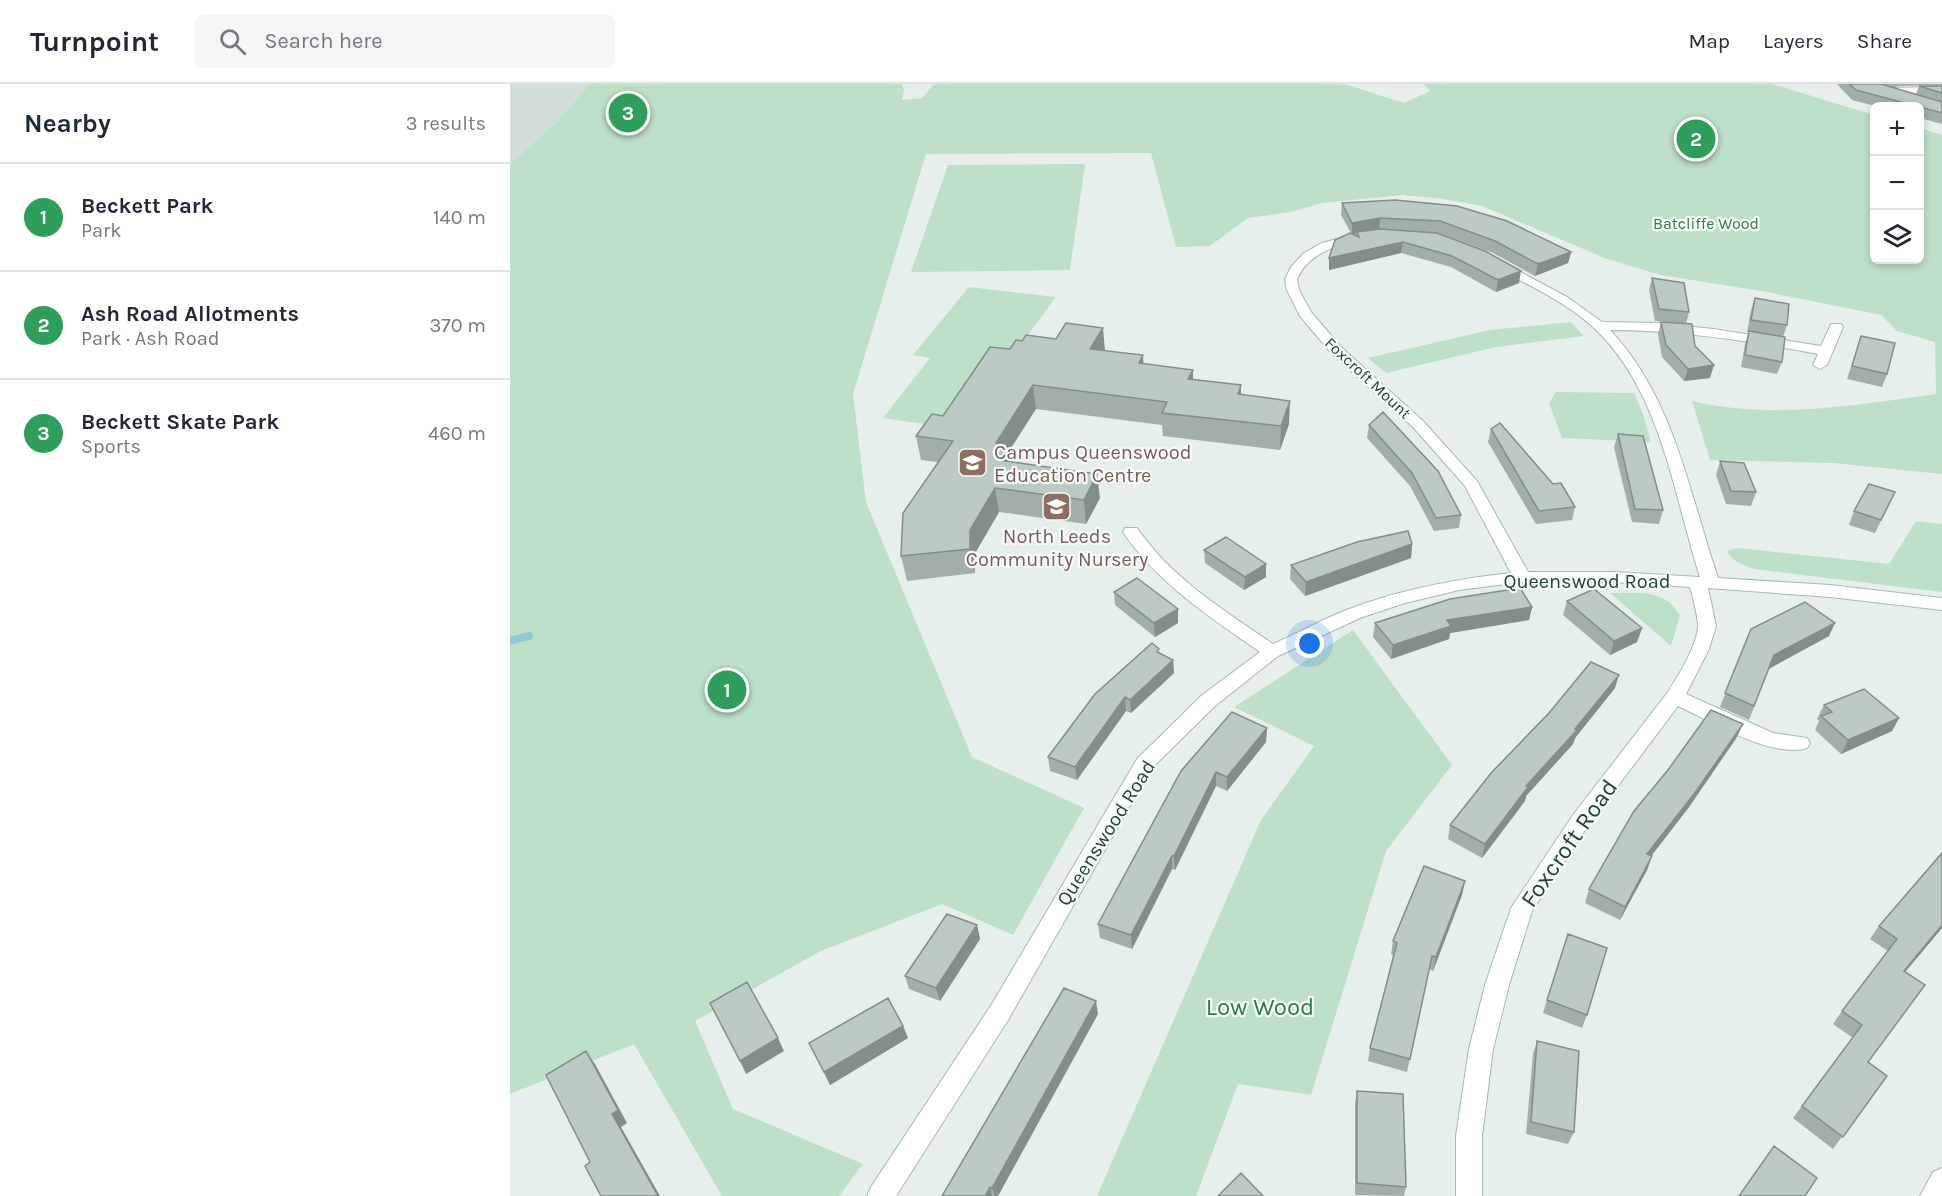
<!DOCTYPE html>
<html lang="en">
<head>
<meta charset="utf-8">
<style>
  body { margin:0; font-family:Karla,sans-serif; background:#f6f6f7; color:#1f2937 }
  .controls { position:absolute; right:18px; top:18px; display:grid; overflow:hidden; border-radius:9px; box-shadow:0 3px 9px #0003 }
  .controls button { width:54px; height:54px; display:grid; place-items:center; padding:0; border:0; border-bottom:2px solid #e0e1e3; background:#fff; color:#1f2937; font:30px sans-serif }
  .you { position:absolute; left:800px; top:560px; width:21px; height:21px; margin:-15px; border:4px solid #fff; border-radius:50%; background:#1a73e8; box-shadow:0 0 0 9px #1a73e833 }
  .badge { display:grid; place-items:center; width:39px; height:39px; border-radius:50%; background:#7c3aed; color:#fff; font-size:20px; font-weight:700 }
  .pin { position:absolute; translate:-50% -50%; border:3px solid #fff; box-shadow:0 2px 6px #0006 }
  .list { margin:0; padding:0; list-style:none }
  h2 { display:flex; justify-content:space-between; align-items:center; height:78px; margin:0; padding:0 24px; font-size:26px }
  h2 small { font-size:20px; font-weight:400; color:#747a83 }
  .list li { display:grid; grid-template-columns:39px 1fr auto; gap:18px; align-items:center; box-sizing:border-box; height:108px; padding:0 24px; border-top:2px solid #e0e1e3 }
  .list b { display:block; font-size:22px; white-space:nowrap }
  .list p { margin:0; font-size:20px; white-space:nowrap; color:#747a83 }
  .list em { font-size:20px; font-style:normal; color:#747a83 }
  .icon { flex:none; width:33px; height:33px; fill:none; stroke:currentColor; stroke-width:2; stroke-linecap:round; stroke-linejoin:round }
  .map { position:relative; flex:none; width:1432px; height:1112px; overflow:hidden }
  header { display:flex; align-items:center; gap:36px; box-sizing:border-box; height:84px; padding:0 30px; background:#fff; border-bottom:2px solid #e0e1e3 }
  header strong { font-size:28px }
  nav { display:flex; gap:33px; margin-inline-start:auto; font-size:21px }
  .search { width:420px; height:54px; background:#f6f6f7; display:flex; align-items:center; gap:15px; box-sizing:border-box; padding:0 21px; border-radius:9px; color:#747a83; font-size:22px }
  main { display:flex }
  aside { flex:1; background:#fff }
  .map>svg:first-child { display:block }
  .built { fill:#d4dfda }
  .green { fill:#bfe0c8 }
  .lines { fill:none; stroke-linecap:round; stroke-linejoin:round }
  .stream { stroke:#8ec9d4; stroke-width:8 }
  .minor-casing { stroke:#a8b8b2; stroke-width:2 }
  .tertiary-casing { stroke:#a8b8b2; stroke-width:2 }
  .minor { fill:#fff; fill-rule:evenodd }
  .tertiary { fill:#fff; fill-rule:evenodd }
  .wall { fill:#a1aea9 }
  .shaded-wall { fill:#838d89 }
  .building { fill:#bbcac4; stroke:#838d89; stroke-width:1.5 }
  .labels { text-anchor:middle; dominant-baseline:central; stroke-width:4.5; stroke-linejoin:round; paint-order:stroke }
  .far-park-label { font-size:16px; fill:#2d7a4b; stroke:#f7fbf9 }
  .far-street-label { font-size:16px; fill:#24423a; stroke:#f7fbf9 }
  .education-label { font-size:20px; fill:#785e54; stroke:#f7fbf9; text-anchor:start }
  .street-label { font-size:20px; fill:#24423a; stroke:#f7fbf9 }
  .near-street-label { font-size:24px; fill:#24423a; stroke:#f7fbf9 }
  .near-park-label { font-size:24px; fill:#2d7a4b; stroke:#f7fbf9 }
</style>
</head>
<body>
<header>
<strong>Turnpoint</strong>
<div class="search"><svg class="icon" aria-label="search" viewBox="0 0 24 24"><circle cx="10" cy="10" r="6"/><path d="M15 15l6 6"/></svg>Search here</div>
<nav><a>Map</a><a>Layers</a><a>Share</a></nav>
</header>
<main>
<aside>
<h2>Nearby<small>3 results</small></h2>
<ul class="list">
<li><span class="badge" style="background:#2e9e5b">1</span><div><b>Beckett Park</b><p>Park</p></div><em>140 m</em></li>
<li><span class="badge" style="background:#2e9e5b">2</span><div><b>Ash Road Allotments</b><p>Park · Ash Road</p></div><em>370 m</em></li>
<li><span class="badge" style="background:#2e9e5b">3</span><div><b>Beckett Skate Park</b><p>Sports</p></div><em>460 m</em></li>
</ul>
</aside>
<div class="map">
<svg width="1432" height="1112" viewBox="0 0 1432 1112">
  <rect width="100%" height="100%" fill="#e6efeb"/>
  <!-- built -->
  <path class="built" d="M0,0h80l-33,38 -47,42z"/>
  <!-- green -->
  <path class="green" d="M80,0h312l2,6 -2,10 20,-2 11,-13 8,-1h396l11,1 56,18 26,-12 -6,-7h348l102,31v145h46v-132l22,7v339l-108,-11 -124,-3 -18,-59c81,19 163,4 244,-7l-1,-52 -38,-11 -16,-16 -114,-23 -106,-17 -54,-16 -125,-53 -38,-7 -41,-4 -81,8 -31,9 -43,6 -38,28 -34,1 -25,-94 -225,1 -73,240 13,108 106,255 112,51 -71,127 -71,-31 -121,47 -126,70 38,88 130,55 -24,32h-117l-88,-152 -124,50v-930l47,-42z
    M575,80l-15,106 -159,2 37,-107z
    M459,203l87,10 -49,66 -69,63 -55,-8 47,-60 -17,-3z
    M1061,238l13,14 -88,11 -110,26 -18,-15 122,-28z
    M1046,308l78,1 9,21 8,28 -89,-4 -13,-35z
    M1406,437l26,3v68l-188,-23c-10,-4 -22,-7 -27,-18l11,-3 151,16z
    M1100,509c27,0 56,-5 70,23l-9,30z
    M843,546l99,135 -66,86 -75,244 -73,-11 -42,112h-99l164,-376 53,-74 -80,-39z"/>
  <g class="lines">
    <!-- stream -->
    <path class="stream" d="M0,557l19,-5"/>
    <defs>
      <path id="minor" d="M1432,3v6l-62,1 -5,-3 5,-3z
        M845,150l6,4 -2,2c-26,7 -50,13 -62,39l2,11 12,22 31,36 81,73 54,60 51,91h87l85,5c-27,-84 -39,-187 -107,-250 -28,-25 -64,-42 -97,-59v-6l4,-1 67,36 35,25 55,1 56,6 108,17 10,-22h10l2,3 -16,38 -7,4 -7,-4 5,-11c-69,-13 -138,-24 -208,-24 64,68 79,162 108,248l112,7 112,13v12l-112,-13 -122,-9 8,38 -7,23 -23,45 87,39 34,5 3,5 -3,5c-36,11 -96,-27 -129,-42l-91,121 -55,84 -23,74 -16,64 -11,87v60h-26v-60l13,-87 16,-64 26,-77 62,-93 95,-123c10,-16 31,-49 30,-68 -1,-12 -5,-25 -8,-37l-75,-5h-93l-63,8 -54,13 -45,15 -82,38 -63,50 -64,63 -143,251 -112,176h-29l4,-9 121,-183 145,-245 64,-63 59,-44c-51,-36 -102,-68 -137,-120l2,-4h12c35,51 87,82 136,116 25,-11 50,-25 76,-35 53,-20 107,-30 162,-36l-46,-87 -52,-59 -81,-73 -32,-38 -13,-26 -2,-11 6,-12 13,-14 18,-10z"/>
      <path id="tertiary" d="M1432,1084v28h-22l13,-24z"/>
    </defs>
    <!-- minor casing -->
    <use href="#minor" class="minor-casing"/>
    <!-- tertiary casing -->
    <use href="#tertiary" class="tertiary-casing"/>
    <!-- minor -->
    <use href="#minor" class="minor"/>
    <!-- tertiary -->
    <use href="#tertiary" class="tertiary"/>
  </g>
  <!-- wall -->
  <path class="wall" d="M1327,0h105v1l-44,1 -3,2 21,6 3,-8h23v38l-22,-6v-12h-45l-23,-6z
    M885,116l176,52 -3,11 -33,13 -42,-23 -54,-20 80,50 -23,9 -45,-25 -50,-14 -72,17 22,-37 -10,-18 1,-12z
    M1142,194l37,34 -3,12 9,22 15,32 -26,3 -22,-24 -4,-23 3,-12 17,1 -23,-2 -6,-31z
    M1245,214l32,27 -4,12 -1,25 -5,12 -36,-7 4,-23 4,-12h-2l4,-22z
    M1351,252l26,38 -5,13 -35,-8z
    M500,265l95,2 38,4v9l50,6v9l48,6v10l48,29 -9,26 -117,-14 -1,-11 -126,-16 -27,42 2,11 89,36 -14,26 -87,-12 -25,43 1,18 -68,8 -6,-25 37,-94 -17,-2 -5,-24 27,-20z
    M859,341l92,90 -2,13 -25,3 -24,-45 -43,-48z
    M981,345l84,78 -3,13 -36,4 -48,-82z
    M1108,350l45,76 -4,14 -27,-2 -18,-75z
    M1210,377l36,31 -5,14 -25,-2 -10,-29z
    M1385,408l-20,41 -26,-8 5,-14z
    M902,460l-1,14 -106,38 -15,-17 1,-14z
    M694,466l62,27 -22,13 -39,-27z
    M604,508l64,17v14l-23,14 -40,-32z
    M1057,517l75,27 -5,14 -27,13 -47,-40z
    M1022,523l-3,13 -79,13 -1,6 -58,20 -18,-22 2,-14z
    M1241,545l78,7 -60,33 -20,51 -29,-13z
    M649,568l14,8 1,13 -43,40 -5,-2 -49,69 -27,-9 -2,-14z
    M1105,604l-40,50 -2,6 -47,52 -1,5 -43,57 -34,-19 2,-14z
    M1314,621l75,13 -7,13 -51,23 -26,-24 4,-9 -2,-2z
    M757,644l-1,14 -39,49 -11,-5 -41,84 -3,-1 -40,80 -32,-11 -2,-14 83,-153z
    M1227,653l-48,70 -38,49h1l-5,14 -27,50 -35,-17 4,-14z
    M1432,769v75l-37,44 -37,90 19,14 -54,73 -40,-31 60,-80 -20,-14 9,-13 46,-60 -18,-12 9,-13z
    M955,797l-3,14 -29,76 -4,-2 -22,103 -39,-11 2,-13 23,-92 -2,-2 2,-13z
    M467,841l3,14 -40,62 -31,-12 -4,-13z
    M1058,850l19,81 -5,13 -39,-15z
    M588,930l-100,182h-56z
    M393,942l5,12 -78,47 -21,-42z
    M1027,957l37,91 -6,12 -42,-10 7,-80z
    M847,1007l49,96 -2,9 -49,-1v-92z"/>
  <!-- shaded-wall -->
  <path class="shaded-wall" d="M870,134l-1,12 -27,4v-11z
    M893,158l-2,11 -72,17v-12z
    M1061,168l-3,11 -33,13 3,-12z
    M1011,187l-2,12 -23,9 2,-12z
    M593,244l2,23 -15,-2z
    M633,271l1,24 -5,-16z
    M1204,281l-4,13 -26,3 4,-12z
    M683,286v23l-5,-14z
    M523,301l3,24 -27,42 3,17 -10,16 -6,-41z
    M731,301v23l-3,-14z
    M780,317l-1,23 -9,26 1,-24z
    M587,390l3,24 -14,26 -2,-24z
    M485,404l4,24 -25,43 1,18 -5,-24v-19z
    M902,460l-1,14 -106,38 1,-14z
    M756,480v13l-22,13 1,-13z
    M1022,523l-3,13 -79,13 -1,6 -58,20 2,-14 54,-25z
    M668,525v14l-23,14 -1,-14z
    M1325,539l-6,13 -61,33 6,-14z
    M1132,544l-5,14 -27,13 4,-14z
    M663,576l1,13 -43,40 -1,-13z
    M1109,591l-4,13 -40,50 -2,6 -47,52 -1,5 -43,57 3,-14 41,-58 49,-57z
    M615,613l1,14 -49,69 -2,-13z
    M1389,634l-7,13 -51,23 7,-14z
    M1233,640l-6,13 -48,70 -47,61 5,-14z
    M757,644l-1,14 -39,49v-14z
    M706,688v14l-41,84 -1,-14z
    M662,772v13l-40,80 -1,-14z
    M1142,772l-5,14 -27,50 5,-13z
    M955,797l-3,14 -29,76 3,-14z
    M467,841l3,14 -40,62 -4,-13z
    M1432,841v3l-47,56 9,-13z
    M586,917l2,13 -100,182h-3l-3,-8z
    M393,942l5,12 -78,47 -6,-13z
    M268,954l6,13 -38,23 -6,-13z
    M76,967l9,13 32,59 -6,4 39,69h-2l-46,-82z
    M480,1103l2,9h-7z"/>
  <!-- building -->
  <path class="building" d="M1339,0h32l61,18v11l-22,-6v-1h-4l-60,-16z
    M1409,2h23v7z
    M885,116l62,6 50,15 64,31 -33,12 -43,-23 -55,-20 -60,-3 -28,5 -10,-20z
    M870,145l57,4 48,18 36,20 -23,9 -46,-24 -49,-14 -74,16 6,-18 15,-7 9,4 -2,-5z
    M1142,194l32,5 5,29 -30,-3z
    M1245,214l34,6 -2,21 -36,-5z
    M1151,238l31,2 3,22 19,19 -26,4 -22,-24z
    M556,239l37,5 -13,21 53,6 -4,8 54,7 -5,9 53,6 -3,9 52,7 -9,25 -119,-13 5,-11 -134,-17 -37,58 12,1 -10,16 99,14 -13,26 -89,-12 -25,42v19l-69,7 2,-43 50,-72 -37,-5 16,-22 11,2 47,-69 20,2 6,-9 6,1 4,-6 30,4z
    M1239,247l36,6 -3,25 -37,-7z
    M1351,252l34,7 -8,31 -35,-8z
    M873,328l55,59 23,44 -25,3 -24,-45 -43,-48z
    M990,339l53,61 8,-1 14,24 -36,4 -48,-82z
    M1108,350l25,2 20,74 -28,-1z
    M1210,377l24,2 12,29 -25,-1z
    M1359,400l26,8 -14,28 -27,-9z
    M898,447l4,13 -106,38 -15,-17 66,-23z
    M716,453l40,27 -21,13 -41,-27z
    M627,494l41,31 -24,14 -40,-31z
    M1010,504l12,19 -85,13 4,6 -58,19 -18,-22 75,-24z
    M1084,505l48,39 -28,13 -47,-40z
    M1295,518l30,21 -61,32 -20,51 -29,-13 26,-64z
    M642,559l7,6 -2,3 16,8 -43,40 -5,-3 -50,70 -27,-10 47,-63z
    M1081,578l28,13 -44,54 2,1 -51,56 2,1 -43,57 -35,-19 42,-53 57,-59z
    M1354,605l35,29 -51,22 -27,-24 11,-4 -8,-7z
    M1201,626l32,14 -49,70 -47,60 5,2 -27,51 -36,-18 45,-78 34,-41z
    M722,628l35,16 -40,49 -11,-5 -42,84h-2l-41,79 -33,-11 83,-153z
    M1432,769v72l-38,46 21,14 -57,77 19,14 -44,61 -41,-31 60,-81 -20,-14 55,-72 -18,-13z
    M914,782l41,15 -29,76 -4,-1 -22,103 -40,-11 27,-105 -4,-2z
    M437,830l30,11 -41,63 -31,-12z
    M1058,850l39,14 -20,67 -40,-15z
    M237,898l31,56 -38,23 -30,-58z
    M554,904l32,13 -104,187 -2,-1 -5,9h-43z
    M378,914l15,28 -79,46 -15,-29z
    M1027,957l42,10 -5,81 -43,-10z
    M76,967l32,59 -6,4 46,82h-57l-16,-30 5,-4 -44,-87z
    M847,1007l46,3 3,93 -49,-4z
    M1264,1062l43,32 -12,18h-66z
    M731,1089l22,23h-45z"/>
  <!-- icons -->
  <defs>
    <symbol id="school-square" viewBox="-11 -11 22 22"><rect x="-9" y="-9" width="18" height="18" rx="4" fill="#8d6e63" stroke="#f7fbf9"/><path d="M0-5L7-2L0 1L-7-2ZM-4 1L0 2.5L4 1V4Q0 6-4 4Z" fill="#fff"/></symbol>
  </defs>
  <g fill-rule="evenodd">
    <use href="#school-square" x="446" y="362" width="33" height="33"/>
    <use href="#school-square" x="530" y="406" width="33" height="33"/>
  </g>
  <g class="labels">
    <!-- far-park labels -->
    <g class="far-park-label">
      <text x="1196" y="139">Batcliffe Wood</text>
    </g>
    <!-- far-street labels -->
    <g class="far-street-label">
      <text transform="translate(858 294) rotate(43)">Foxcroft Mount</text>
    </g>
    <!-- education labels -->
    <g class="education-label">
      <text x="484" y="368">Campus Queenswood<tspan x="484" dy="23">Education Centre</tspan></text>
      <text x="547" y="452" text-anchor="middle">North Leeds<tspan x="547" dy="23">Community Nursery</tspan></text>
    </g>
    <!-- street labels -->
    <g class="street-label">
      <text x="1077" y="497">Queenswood Road</text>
      <text transform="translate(596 749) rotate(-58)">Queenswood Road</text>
    </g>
    <!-- near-street labels -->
    <g class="near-street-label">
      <text transform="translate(1059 759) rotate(-55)">Foxcroft Road</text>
    </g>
    <!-- near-park labels -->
    <g class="near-park-label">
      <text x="750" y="923">Low Wood</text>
    </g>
  </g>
</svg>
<div class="controls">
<button>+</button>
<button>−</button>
<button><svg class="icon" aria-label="layers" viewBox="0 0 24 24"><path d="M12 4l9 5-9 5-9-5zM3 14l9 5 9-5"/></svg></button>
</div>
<div class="you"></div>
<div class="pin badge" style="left:217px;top:606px;background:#2e9e5b">1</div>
<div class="pin badge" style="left:1186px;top:55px;background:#2e9e5b">2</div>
<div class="pin badge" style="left:118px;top:29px;background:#2e9e5b">3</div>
</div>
</main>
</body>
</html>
